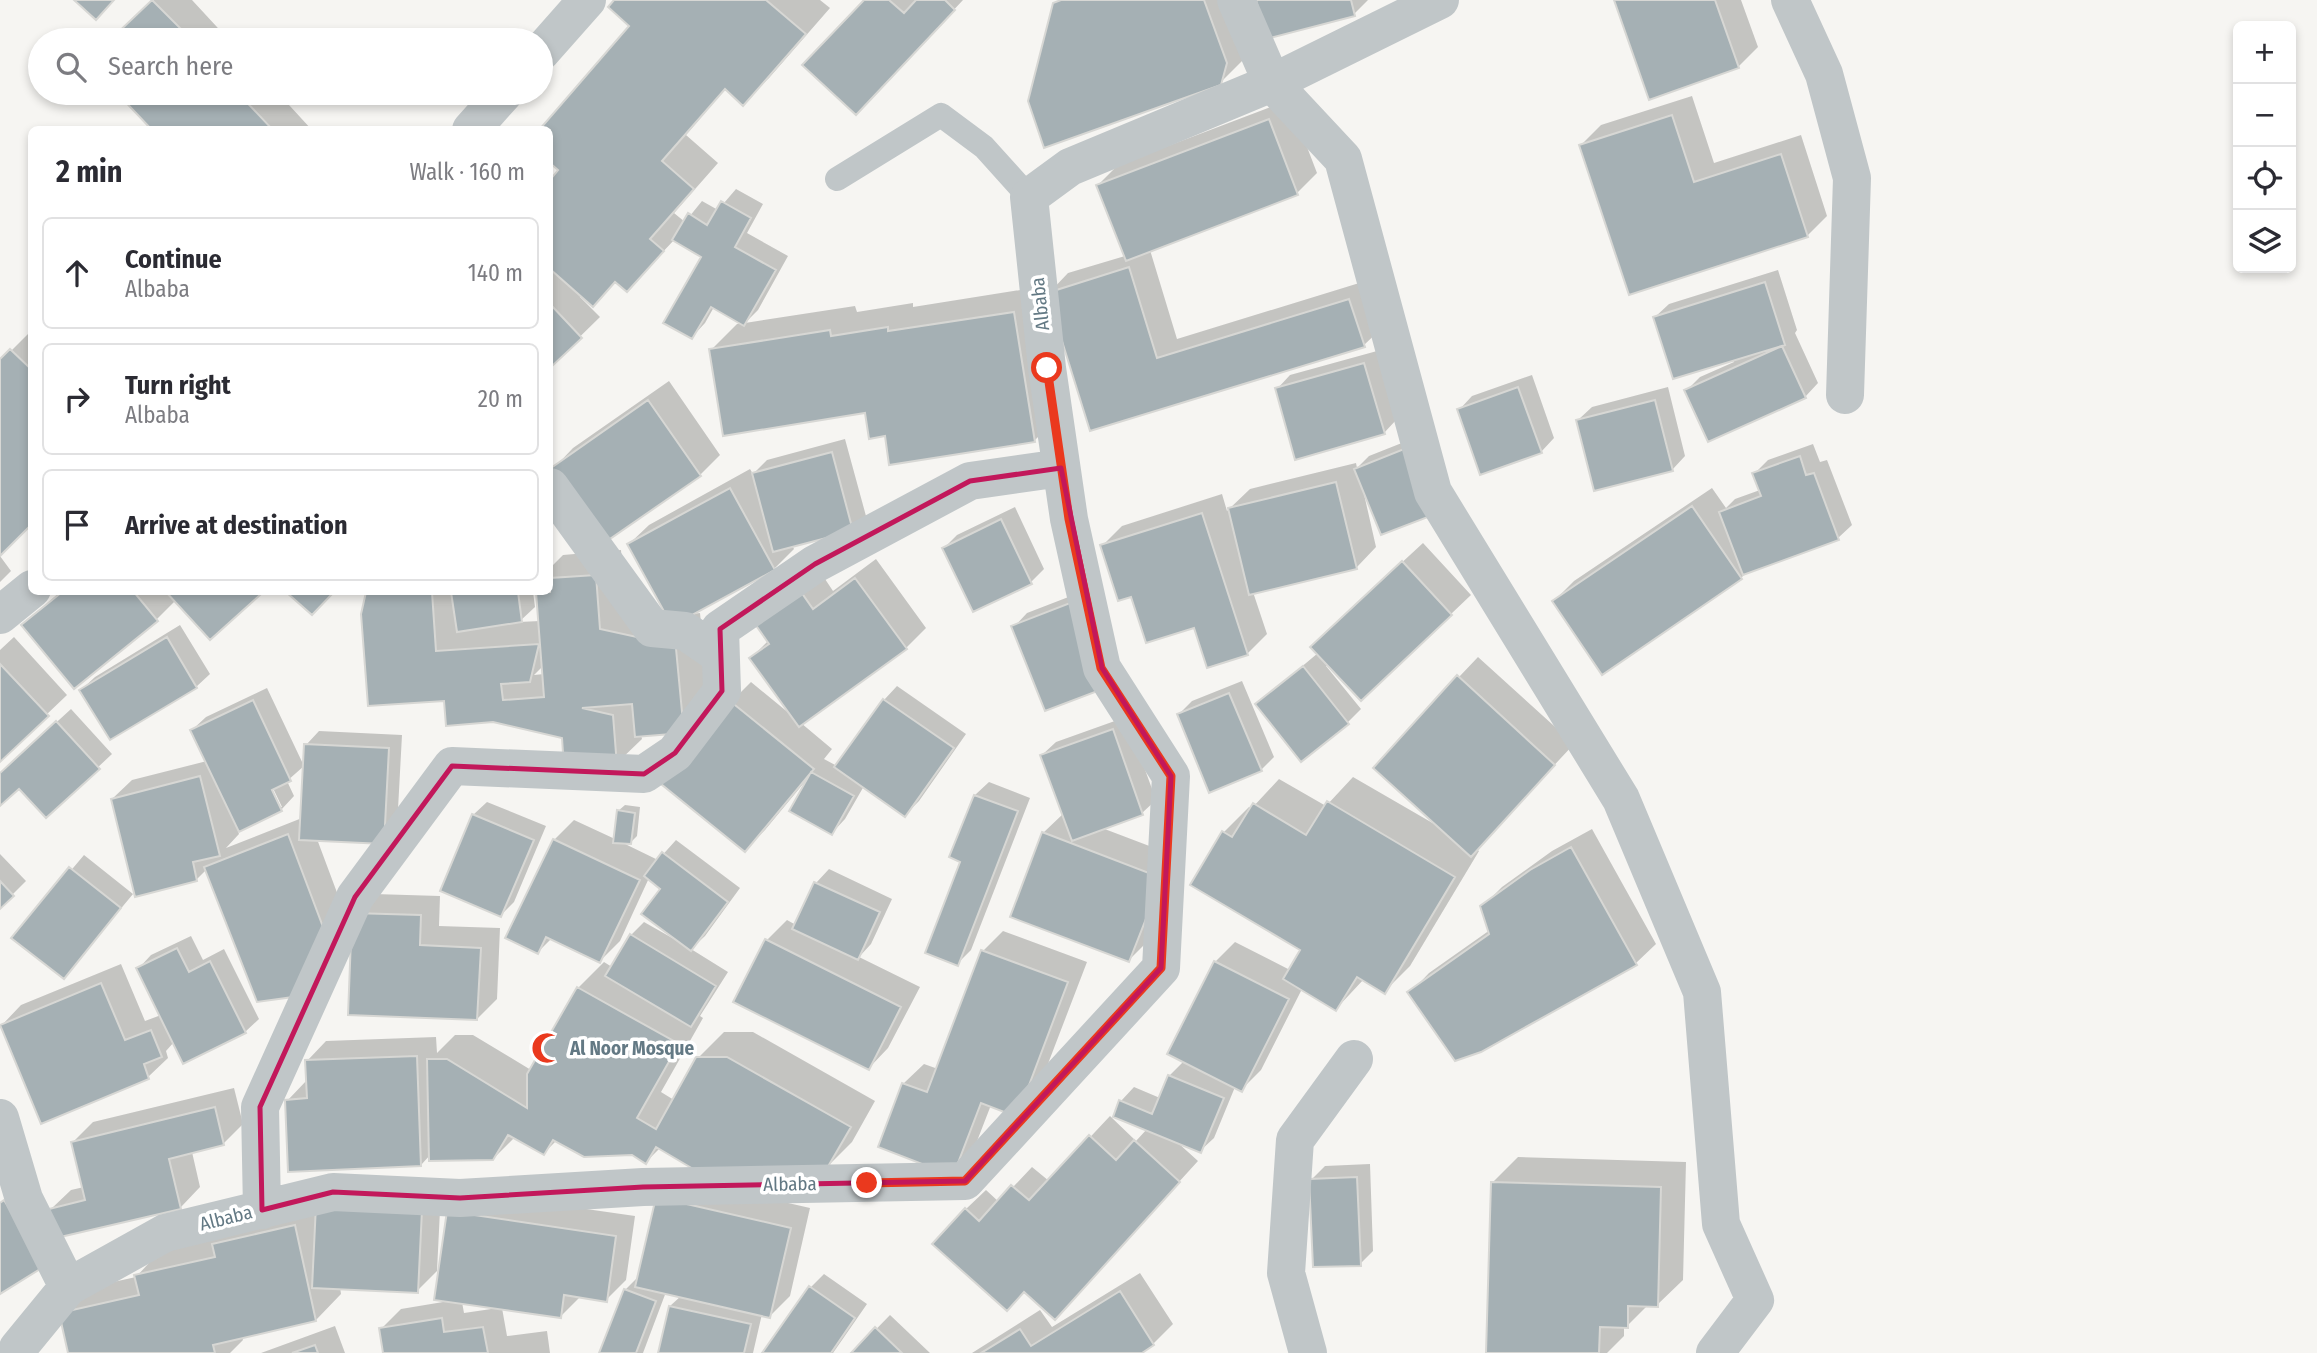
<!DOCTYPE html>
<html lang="en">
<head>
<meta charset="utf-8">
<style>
  body { margin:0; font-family:"Fira Sans Condensed",sans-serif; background:#f2f2f3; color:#2b2b33 }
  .controls { position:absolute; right:21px; top:21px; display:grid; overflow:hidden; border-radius:10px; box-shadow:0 4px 10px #0003 }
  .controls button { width:63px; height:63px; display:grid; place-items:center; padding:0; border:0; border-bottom:2px solid #e1e1e2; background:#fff; color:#2b2b33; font:35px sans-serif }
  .stop { position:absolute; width:21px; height:21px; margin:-16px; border:5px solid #ea391e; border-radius:50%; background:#fff }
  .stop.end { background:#ea391e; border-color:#fff; box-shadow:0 2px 7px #0008 }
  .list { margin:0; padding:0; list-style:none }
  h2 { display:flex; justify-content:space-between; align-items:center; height:91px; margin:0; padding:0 28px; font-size:30px }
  h2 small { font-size:23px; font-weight:400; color:#7c7c81 }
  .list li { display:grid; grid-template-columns:46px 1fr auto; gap:21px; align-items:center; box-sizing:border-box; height:112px; margin:0 14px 14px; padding:0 14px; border:2px solid #e1e1e2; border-radius:10px }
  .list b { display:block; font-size:26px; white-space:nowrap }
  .list p { margin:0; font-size:23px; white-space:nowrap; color:#7c7c81 }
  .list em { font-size:23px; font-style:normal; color:#7c7c81 }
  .icon { flex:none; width:38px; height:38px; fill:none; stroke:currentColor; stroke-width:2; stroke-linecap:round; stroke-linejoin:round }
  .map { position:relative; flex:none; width:2317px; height:1353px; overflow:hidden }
  .search { position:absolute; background:#fff; box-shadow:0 4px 10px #0003; left:28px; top:28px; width:525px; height:77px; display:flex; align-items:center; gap:18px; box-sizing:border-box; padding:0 24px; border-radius:38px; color:#7c7c81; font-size:26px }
  .panel { position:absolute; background:#fff; box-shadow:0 4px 10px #0003; left:28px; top:126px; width:525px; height:469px; border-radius:10px }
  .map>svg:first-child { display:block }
  .shadow { fill:#0003; fill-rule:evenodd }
  .building { fill:#a5b0b4; stroke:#d7d7d4; stroke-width:2 }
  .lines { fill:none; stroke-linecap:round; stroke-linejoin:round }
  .service { stroke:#c0c6c8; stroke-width:24 }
  .minor { stroke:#c0c6c8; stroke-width:38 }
  .tertiary { stroke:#c0c6c8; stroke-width:38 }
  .route { stroke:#ea391e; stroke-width:9 }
  .marked { fill:none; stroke:#c2185b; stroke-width:5; stroke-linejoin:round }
  .labels { text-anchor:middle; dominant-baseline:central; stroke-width:7; stroke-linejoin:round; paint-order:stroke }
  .street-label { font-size:19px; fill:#637984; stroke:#fff }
  .poi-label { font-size:19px; font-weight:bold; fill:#637984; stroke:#fff; text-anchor:start }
</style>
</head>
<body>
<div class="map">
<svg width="2317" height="1353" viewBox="0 0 2317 1353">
  <rect width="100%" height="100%" fill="#f6f5f2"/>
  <!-- shadow -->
  <path class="shadow" d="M154,0h38l37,40h-118z
    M616,0h204l10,8 -61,70 -26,25 -17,-15 -40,47 32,28 -44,50 11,9 17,-21 16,9 18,-21 27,15 -16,29 41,23 -30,54 -13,13 110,-17 2,6 56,-9v4l126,-20 21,128 -26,26 -147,-7 -21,-23 -155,-61 26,-26 6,-1 -29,-16 -9,16 -13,14 12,-81 -29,-17 -48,51 -11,-9 -23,23 -11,-9 -2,2 20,20 -50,49v-183l11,-13 -11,-10v-30l82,-104z
    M866,0h97l-87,93z
    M1059,0h179l8,57 -26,26 -165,-79z
    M1257,0h111l-14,14z
    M1616,0h125l17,47 -20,20z
    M119,93h159l34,37h-158z
    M1692,96l22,67 87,-28 26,81 -20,20 -226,-91 20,-20z
    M1289,100l28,73 -20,20 -147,57 27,89 192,-59 15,46 -20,19 -273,84 -42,-136 19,-20 57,-17 -27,-71 20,-20z
    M1778,270l19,60 -2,3 23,50 -13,14 -119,-6 14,-14 34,-15 -1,-2 -78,-43 14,-13z
    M32,330v192l-32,32v-192z
    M1377,351l20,68 -13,14 -107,-44 13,-14z
    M1532,375l22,63 -13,14 -82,-42 13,-14z
    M669,381l51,74 -20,20 -146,-7 19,-20z
    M1668,387l17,69 -13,14 -94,-50 14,-13z
    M1427,433l-63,61 12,53 -19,20 -104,25 14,42 -20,20 -115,-59 -30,-49 20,-20 100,-32 5,17 23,-22 106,-26 1,5 12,-12z
    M845,439l21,77 -14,13 -60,16 2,4 -20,20 -82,45 8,-1 9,93 -68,29 1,4 -26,25 -52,-27 -118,-37 -83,-86 5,-22h165l2,15 -16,15 21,-1 -2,-29h12v-24l13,-13 58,-5 4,54 41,9 -37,-69 20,-19 101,-56 3,5 14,-14zM543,666l1,8 -10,1z
    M1813,444l7,18 7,-2 25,65 -14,13 -90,33 -7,7 -187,23 20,-20 138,-93 14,20 9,-9 25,-9 -6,-16 14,-14z
    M1015,507l29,62 -13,13 -87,-34 13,-13z
    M1423,543l48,52 -20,19 -125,52 35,43 -13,13 -91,-18 61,-51 14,-26z
    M0,556l11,15 -11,11z
    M876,559l50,69 -20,20 -105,75 31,26 -8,10 13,7 47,-66 13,-14 69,48 -47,67 -14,14 -41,-29 -19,33 -13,14 -24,-55 -43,52 -20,20 -14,-148 20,-20 39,32 -39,-56 18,-18 -12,-16 64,-51 12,18z
    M1084,591l32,83 -102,-47 13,-14z
    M60,592h200l-50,46 -34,-38 -19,19 -83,68 -51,-62z
    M180,625l30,49 -14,13 -115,3 14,-13z
    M14,637l53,58 -67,64v-109z
    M1478,657l96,87 -98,105 3,2 -69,115 -26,26 -20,-13 -28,30 -34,-20 -41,81 -20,20 -6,-3 -21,51 -14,13 -23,-9 21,19 -143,157 -89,-109 20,-19 13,12 33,-35 17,14 61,-65 26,25 11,-12 -26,-28 13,-14 26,11 9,-22 15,-15 31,-99 20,-20 55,28 12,-20 -78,-118 25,-25 3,1 27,-29 47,27 27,-29 83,48 23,-148z
    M1242,681l32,76 -13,13 -82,-56 13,-13z
    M267,688l37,78 -17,15 7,15 -13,14 -43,21 1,3 -13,14 76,-30 4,-73 13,-14 83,4 -5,93 -80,11 28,75 -32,61 -106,-106 -11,11 -84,-81 20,-19 75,-19 -15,-31 14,-13zM270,782l12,25h-4l-11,-24z
    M71,709l41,45 -66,62 -27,-30 -19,18v-30z
    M1126,717l30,83 -14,13 -40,15 79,30 -32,82 -20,20 -86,-127 21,-20 -22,-58 14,-13z
    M989,782l41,16 -59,152 -14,14 6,-103 -12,-5 24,-61z
    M487,802l59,24 -32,76 -13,13 -28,-100z
    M625,805l15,2 -3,29 -7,7 -9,-1 37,18 18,-20 64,48 -35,48 -14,13 37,23 -28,44 3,2 -42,74 13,8 24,-42 26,-26h29l122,69 -23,41 -26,26 -166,-20 -14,14 -14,-8 -75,-14 -13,13 -29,-16 -22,22 -62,-5 -10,11 -134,-64 20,-21v-19l19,-20 110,-4 1,16 18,-18h18l58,35 47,-82 26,-26 8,5 19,-32 13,-13 30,17 1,-2 -13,-48 -13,-11 -29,63 -20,20 -48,-23 -14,14 16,-112 20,-20 41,19 3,-28z
    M1592,829l64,115 -20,19 -156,88 -70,-58 19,-20 61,-43 -8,-23 20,-20 50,-36z
    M0,854l26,27 -26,26z
    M84,855l49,39 -69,83 -50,-39z
    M829,869l63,30 -21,45 -12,13 61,30 -32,61 -19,20 -102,-128 20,-20 9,5 20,-42z
    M374,894l66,2 -1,30 61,2 -3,71 -20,20 -123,-105z
    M1003,931l84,31 -51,133 -45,10 -19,49 -20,20 -71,-28 23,-63 20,-19 14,5 45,-118z
    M191,936l12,24 21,-11 35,70 -14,13 -71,10 -8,9 2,7 -20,19 -146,-52 19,-20 100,-41 24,57 16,-6 -23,-46 13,-14z
    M234,1088l9,36 -20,20 -31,8 8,35 -19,20 -130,2 20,-19 13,-3 -11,-45 20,-20z
    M1518,1157l168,5 -3,118 -26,25h-9l-21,21h-3v10l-17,17h-119l4,-170z
    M1370,1164l3,87 -13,13 -49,-84 14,-14z
    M678,1178l132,30 -20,88 -20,20 -8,-2 -9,39h-93l10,-47 11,-10 -15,-4 -23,61h-42l24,-63 13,-13z
    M441,1190l-4,81 -20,20 -77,-4 1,7 -25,26 -74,16 1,4 -13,13h-161l-8,-40 25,-25 50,-11 25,-27 78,-31z
    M468,1192l167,24 -9,64 -20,20 -25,-4 -20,20 -59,-8 5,28 40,-5 3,22h-165l-4,-24 20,-20 48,-8zM462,1302l36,6 -34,5z
    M1140,1273l33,51 -20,20 -15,9h-166l68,-43 12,17z
    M824,1274l43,30 -34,49h-69l47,-66z
    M890,1315l40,38h-77z
    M335,1326l10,27h-84z"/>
  <!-- building -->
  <path class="building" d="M74,0h40l-18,20z
    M152,0l40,40h-82z
    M614,0h152l40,34 -63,72 -18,-17 -63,72 32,28 -44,50 14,12 -37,41 -12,-10 -22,25 -43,-38v-89l8,-10 -8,-7v-33h-11l90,-104 -21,-19z
    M864,0h25l15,13 12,-13h29l10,10 -99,105 -54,-50z
    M1061,0h143l23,63 -6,22 -177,63 -16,-47 25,-98z
    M1256,0h95l4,16 -89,23z
    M1614,0h101l24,68 -90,32z
    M117,93h121l35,37h-121z
    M1672,115l22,67 87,-28 27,83 -179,58 -50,-150z
    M1269,119l29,76 -172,66 -30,-76z
    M721,201l30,17 -16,29 41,23 -32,56 -33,-19 -19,32 -29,-16 38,-66 -29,-17 16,-27 19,12z
    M1129,267l28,91 192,-59 16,48 -275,84 -43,-138z
    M1765,282l20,63 -112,34 -20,-62z
    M550,304l32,34 -32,30z
    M1014,312l21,130 -146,23 -4,-29 -16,3 -4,-26 -142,23 -14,-87 121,-19 1,6 57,-9v4z
    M1782,346l24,52 -98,44 -24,-52z
    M10,349l22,21v154l-32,32v-197z
    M1364,363l21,71 -90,26 -20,-72z
    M1518,387l24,66 -62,22 -23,-66z
    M648,400l53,76 -97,67 -53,-75z
    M1655,400l18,71 -79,20 -18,-71z
    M1414,445l27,67 -60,23 -27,-66z
    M832,452l21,79 -80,21 -21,-79z
    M1800,456l6,19 8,-2 25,67 -96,35 -24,-63 42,-16 -9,-23z
    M1336,482l21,87 -108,26 -21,-87z
    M730,488l45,82 -103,56 -45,-82z
    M1692,506l50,73 -140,96 -50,-74z
    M1202,513l46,142 -41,13 -13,-40 -48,15 -15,-46 -13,4 -18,-56z
    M1001,519l31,65 -59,28 -31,-64z
    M1402,561l50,54 -91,86 -51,-54z
    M596,575l4,54 46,10 29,-1 9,95 -49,4 -3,-33 -50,4 31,7 4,51 -54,-13 -1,-15 -69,-16 -47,4 -2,-25 -76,5 -7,-92 5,-22h66l4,59 103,-7 -9,38 -29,2 2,16 41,-3 -8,-105h14v-14z
    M855,578l52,71 -108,78 -50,-69 20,-14 -14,-20 46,-32 12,17z
    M62,592h72l24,29 -84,68 -53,-64z
    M166,592h91l3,3 -50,45z
    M286,592h48l-22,23z
    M451,592h67l4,30 -65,10z
    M1070,603l33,86 -58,22 -34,-85z
    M167,637l30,51 -87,52 -31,-50z
    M0,664l49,52 -49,46z
    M1303,666l46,58 -48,38 -46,-58z
    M1457,675l98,90 -84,92 -98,-89z
    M1229,693l33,78 -53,22 -32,-79z
    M883,699l71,49 -49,69 -71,-50z
    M253,700l38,81 -19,9 10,21 -43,21 -49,-102z
    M730,701l84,68 -69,83 -84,-68z
    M56,721l44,48 -54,49 -27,-29 -19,17v-33z
    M1113,729l30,86 -71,26 -32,-86z
    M304,744l85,4 -5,96 -85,-4z
    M811,772l43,24 -22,39 -43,-24z
    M200,776l20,80 -27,6 4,19 -62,16 -24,-98z
    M974,795l44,16 -60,155 -33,-13 35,-91 -11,-5z
    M1327,801l128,76 -70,117 -28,-17 -21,34 -53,-32 17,-29 -110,-65 32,-54 10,6 21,-34 53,32z
    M617,810l18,3 -4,31 -18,-1z
    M472,814l62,26 -33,77 -61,-26z
    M1042,832l120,46 -33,84 -119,-45z
    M288,834l38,101 -33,62 -36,5 -53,-135z
    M553,839l87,41 -40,83 -54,-26 -8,17 -33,-16z
    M1571,847l66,118 -156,87 -26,9 -48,-69 82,-58 -9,-28 50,-36z
    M662,852l66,50 -37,49 -50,-37 19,-25 -16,-13z
    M69,867l52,41 -57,71 -53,-41z
    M0,881l14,15 -14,13z
    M814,882l66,30 -22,48 -66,-31z
    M352,913l69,2 -1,30 61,3 -4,72 -129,-5z
    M630,934l86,52 -25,41 -86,-51z
    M765,939l136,68 -32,63 -136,-68z
    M177,948l12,24 21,-11 36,72 -63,31 -47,-96z
    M981,950l87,32 -51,135 -36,-14 -28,73 -75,-29 24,-64 25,9z
    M1214,961l75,38 -47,93 -75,-38z
    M101,983l24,57 26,-10 11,27 -18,7 5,15 -108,45 -41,-99z
    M577,987l102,57 -42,74 19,11 40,-72h31l124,70 -25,43 -126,3 -44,-26 -10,17 -14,-9 -48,2 -31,-17 -9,15 -36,-20 -15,25 -64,1 -2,-102h20l80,49v-34z
    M417,1056l4,110 -133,6 -3,-72 22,-2 -2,-38z
    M1168,1075l56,23 -23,55 -88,-36 6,-17 33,14z
    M215,1107l9,38 -55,14 12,50 -125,29 -7,-29 36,-9 -14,-58z
    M1089,1135l27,25 18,-20 46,42 -125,138 -31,-28 -17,19 -75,-67 33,-36 14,13 32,-36 18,15z
    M1357,1177l4,89 -48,1 -4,-88z
    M1491,1182l170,5 -3,120 -30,-1v22l-28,-1 -1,26h-113z
    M656,1197l135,31 -21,90 -135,-31z
    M4,1200l41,66 -45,28v-91z
    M316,1205l106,5 -4,83 -106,-5z
    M447,1211l169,25 -9,66 -43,-7 -3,23 -127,-18z
    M295,1225l21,96 -103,24 2,8h-147l-9,-40 80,-18 -5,-20 81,-18 -3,-13z
    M809,1286l46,32 -24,35h-69z
    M624,1289l32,12 -20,52h-37z
    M1120,1291l34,54 -12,8h-161l39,-24 11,17z
    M669,1306l82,18 -7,29h-86z
    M442,1318l2,14 39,-5 5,26h-105l-4,-25z
    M875,1327l27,26h-51z
    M315,1345l3,8h-26z"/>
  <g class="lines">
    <!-- service -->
    <path class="service" d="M837,179l104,-64 43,32 45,50"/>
    <!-- minor -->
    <path class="minor" d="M1440,0l-168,83 71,76 90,333 188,307 81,193 19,232 34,76 -40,53
      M1790,0l34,74 28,104 -7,217
      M550,487l102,141 33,3 35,24
      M0,1118l24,81 44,88
      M262,1210l-2,-103 95,-210 97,-131 192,8 31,-21 47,-62 -2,-62 95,-65 155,-83 91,-13
      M19,1353l-1,-5 50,-61 97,-54 168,-41 127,6 183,-11 322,-6 196,-213 10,-192 -69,-108 -33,-149 -22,-151 -18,-171 41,-30 202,-84 -36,-83
      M1308,1353l-22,-80 9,-133 59,-81"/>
    <!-- tertiary -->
    <path class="tertiary" d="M541,52l46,-52
      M471,130l33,-37
      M0,615l32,-26"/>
  </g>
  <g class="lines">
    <!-- route -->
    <path class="route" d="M867,1183l98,-2 196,-213 10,-192 -70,-108 -32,-149 -22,-151"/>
  </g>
  <!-- marked area -->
  <path class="marked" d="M1061,468l41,200 69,108 -10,192 -196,213 -322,6 -183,11 -127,-6 -71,18 -2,-103 95,-210 97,-131 192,8 31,-21 47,-62 -2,-62 95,-65 155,-83z"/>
  <!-- icons -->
  <defs>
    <symbol id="mosque-bare" viewBox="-9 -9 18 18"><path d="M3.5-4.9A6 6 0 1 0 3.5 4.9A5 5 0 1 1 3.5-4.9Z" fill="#ea391e" stroke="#fff" stroke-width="2.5" paint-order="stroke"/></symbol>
  </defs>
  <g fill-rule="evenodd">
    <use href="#mosque-bare" x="525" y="1026" width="44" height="44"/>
  </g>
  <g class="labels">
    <!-- street labels -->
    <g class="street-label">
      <text transform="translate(1040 304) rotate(-96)">Albaba</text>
      <text transform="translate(790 1184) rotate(-1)">Albaba</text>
      <text transform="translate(226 1218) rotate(-14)">Albaba</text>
    </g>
    <!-- poi labels -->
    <g class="poi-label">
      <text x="570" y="1048">Al Noor Mosque</text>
    </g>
  </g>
</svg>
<div class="controls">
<button>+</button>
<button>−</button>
<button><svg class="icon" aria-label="locate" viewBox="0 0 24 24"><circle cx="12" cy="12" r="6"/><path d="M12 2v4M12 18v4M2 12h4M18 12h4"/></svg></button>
<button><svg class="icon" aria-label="layers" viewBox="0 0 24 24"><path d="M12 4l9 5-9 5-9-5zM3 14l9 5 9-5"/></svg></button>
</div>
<div class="stop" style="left:1047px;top:368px"></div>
<div class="stop end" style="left:867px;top:1183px"></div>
<div class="search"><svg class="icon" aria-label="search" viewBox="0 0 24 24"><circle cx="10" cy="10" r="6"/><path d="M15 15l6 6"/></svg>Search here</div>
<section class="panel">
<h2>2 min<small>Walk · 160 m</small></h2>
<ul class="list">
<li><svg class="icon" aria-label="ahead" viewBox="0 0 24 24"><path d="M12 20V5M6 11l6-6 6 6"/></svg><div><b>Continue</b><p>Albaba</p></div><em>140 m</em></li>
<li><svg class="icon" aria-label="right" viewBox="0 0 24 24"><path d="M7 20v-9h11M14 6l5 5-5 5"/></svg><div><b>Turn right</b><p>Albaba</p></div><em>20 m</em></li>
<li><svg class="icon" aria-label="arrive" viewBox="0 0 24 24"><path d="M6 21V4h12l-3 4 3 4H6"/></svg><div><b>Arrive at destination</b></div></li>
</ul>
</section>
</div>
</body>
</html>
